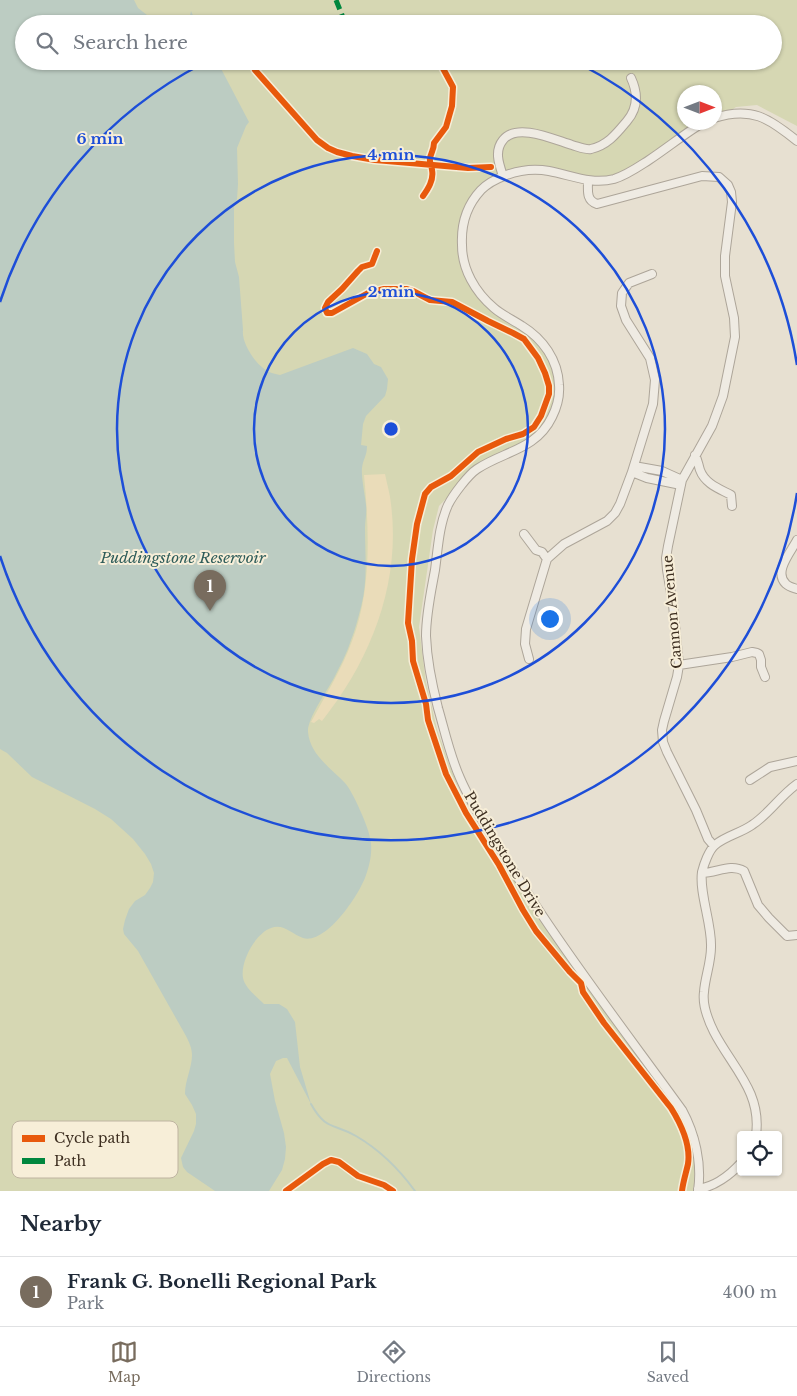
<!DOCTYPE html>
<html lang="en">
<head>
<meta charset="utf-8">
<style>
  body { margin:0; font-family:"Libre Baskerville",serif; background:#f6f6f7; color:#1f2937 }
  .controls { position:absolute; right:15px; bottom:15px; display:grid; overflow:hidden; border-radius:5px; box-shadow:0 1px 4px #0004 }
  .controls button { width:45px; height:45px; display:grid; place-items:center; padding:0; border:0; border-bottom:1px solid #e0e1e3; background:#fff; color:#1f2937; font:25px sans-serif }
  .compass { position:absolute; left:677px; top:85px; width:45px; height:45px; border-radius:50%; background:#fff; box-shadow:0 1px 4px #0004; rotate:90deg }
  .you { position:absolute; left:549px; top:618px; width:18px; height:18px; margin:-12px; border:4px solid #fff; border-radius:50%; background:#1a73e8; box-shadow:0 0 0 8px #1a73e833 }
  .badge { display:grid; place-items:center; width:32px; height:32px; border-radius:50%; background:#786c5e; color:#fff; font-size:16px; font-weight:700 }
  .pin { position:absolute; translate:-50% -41px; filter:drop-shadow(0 1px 2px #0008) }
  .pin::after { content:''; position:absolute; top:26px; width:18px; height:15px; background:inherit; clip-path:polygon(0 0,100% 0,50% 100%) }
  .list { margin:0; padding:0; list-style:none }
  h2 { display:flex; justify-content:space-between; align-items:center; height:65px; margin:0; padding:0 20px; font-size:21px }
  h2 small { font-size:16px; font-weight:400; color:#747a83 }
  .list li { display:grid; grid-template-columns:32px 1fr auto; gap:15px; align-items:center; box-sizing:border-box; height:70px; padding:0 20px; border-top:1px solid #e0e1e3 }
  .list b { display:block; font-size:19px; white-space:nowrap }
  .list p { margin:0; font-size:16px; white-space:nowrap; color:#747a83 }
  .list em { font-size:16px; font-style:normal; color:#747a83 }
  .icon { flex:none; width:28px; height:28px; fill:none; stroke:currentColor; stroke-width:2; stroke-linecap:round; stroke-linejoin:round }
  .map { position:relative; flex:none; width:797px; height:1191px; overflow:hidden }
  .search { position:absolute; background:#fff; box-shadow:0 1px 4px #0004; left:15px; right:15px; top:15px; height:55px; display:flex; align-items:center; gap:12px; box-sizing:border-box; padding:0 18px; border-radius:28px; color:#747a83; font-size:19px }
  .sheet { height:135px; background:#fff }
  nav { display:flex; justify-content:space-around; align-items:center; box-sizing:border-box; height:70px; border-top:1px solid #e0e1e3; background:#fff; font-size:14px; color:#747a83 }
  nav a { display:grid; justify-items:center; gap:2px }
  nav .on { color:#786c5e }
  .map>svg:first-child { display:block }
  .green { fill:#d6d7b3; fill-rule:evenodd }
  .sand { fill:#eadcb9 }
  .water { fill:#bcccc2 }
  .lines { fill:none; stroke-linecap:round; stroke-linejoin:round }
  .stream { stroke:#bcccc2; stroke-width:2 }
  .minor-casing { stroke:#ada599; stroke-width:10 }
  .minor { stroke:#efebe3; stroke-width:8 }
  .quiet { stroke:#00873e; stroke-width:5; stroke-dasharray:10 5; stroke-linecap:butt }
  .cycleway-casing { stroke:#f7eed8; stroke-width:9 }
  .cycleway { stroke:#e8590c; stroke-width:6 }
  .ring { fill:none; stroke:#1d4ed8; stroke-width:2.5 }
  .labels { text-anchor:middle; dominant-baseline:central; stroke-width:4; stroke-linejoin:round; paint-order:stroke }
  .street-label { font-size:14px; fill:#3d2e20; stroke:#f7eed8 }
  .water-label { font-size:15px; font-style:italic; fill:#2f5d5a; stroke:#f7eed8 }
  .key { fill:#f7eed8; stroke:#bfb4a1; stroke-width:1 }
  .key-label { font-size:14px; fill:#3d2e20 }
  .centre { fill:#1d4ed8; stroke:#f7eed8; stroke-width:2.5 }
  .ring-label { font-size:15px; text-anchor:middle; font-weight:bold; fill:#1d4ed8; stroke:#f7eed8; stroke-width:4; stroke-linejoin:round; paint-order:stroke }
</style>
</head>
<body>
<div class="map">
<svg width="797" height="1191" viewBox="0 0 797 1191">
  <rect width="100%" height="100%" fill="#e7e0d1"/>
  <!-- green -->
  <path class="green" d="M0,0h797v126l-40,-21 -21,2 -11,7 -10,4 -1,-26h-30v30l20,1 -75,50 -26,8 -72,-12 -49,20 -18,29 -2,33 21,47 43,30 24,26 9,38 -17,41 -69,38 -34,35 -6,24 -14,97 7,55 11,47 12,35 12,30 16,30 100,146 102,141c14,24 19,53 14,80h-693zM24,24h749v37h-749z"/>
  <!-- sand -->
  <path class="sand" d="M385,474c2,10 5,20 6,30 10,79 -20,156 -69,217l-3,-2 -5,4 -3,-1c14,-26 31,-53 41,-81 20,-51 17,-113 12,-166z"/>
  <!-- water -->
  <path class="water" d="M0,0h134l4,8 9,7 30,7 12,-2 2,-9 6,13h-173v37h193l32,61 -3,4 -9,22 1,36 -1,15 -3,8v36l1,19 4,15 4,53c-2,14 15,39 29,43 2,1 5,1 8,2l73,-27 14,6 7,10 7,3 7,12 -1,10 -2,7 -19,20 -3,8 -2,21 6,1c0,10 -4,13 -5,22 -1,9 3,27 4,37 1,8 -1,16 -1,23 0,27 3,53 -4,79 -3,11 -6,23 -10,33 -4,13 -11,26 -17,38 -7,13 -27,41 -26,54 2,23 23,36 37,51 7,7 24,45 25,55 3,11 0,26 -4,37 -6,19 -40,70 -63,63 -11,-4 -20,-15 -32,-10 -15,5 -31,33 -28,50 2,10 14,19 21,26h15l8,5 8,13 5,45 11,37 -24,-46h-4l-7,3 -6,13 5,27 9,32 2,14 -1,12 -3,11 -13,21h-54l-28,-19 -4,-5 -2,-9 13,-27 2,-7v-10l-4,-9 -7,-11c0,-14 7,-26 7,-39 0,-7 -3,-13 -6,-19l-48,-85 -14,-17 -1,-5 2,-9 4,-11 6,-8 10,-6 5,-7 3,-6 1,-9 -3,-9 -6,-10 -12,-15 -22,-20 -16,-10 -63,-32 -25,-24 -7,-4z"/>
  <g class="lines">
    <!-- stream -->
    <path class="stream" d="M311,1104c15,27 23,19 45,32 24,14 43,33 59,55"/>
    <defs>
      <path id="minor" d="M714,118c37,-12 55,0 83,23
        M503,176c-4,-12 -9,-25 0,-36 14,-18 52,0 69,5 7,2 13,5 19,4 17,-4 26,-16 36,-28 11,-13 11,-28 4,-43
        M588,181c0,10 -2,19 9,23l105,-28 17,1 9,8 3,7 1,10 -7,54v20l9,42 1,19 -12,59 -11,30 -30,54 -14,66 -2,12 1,12 6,35 6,60 -2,12 -13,44 -2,9 1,12 4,10 29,58 12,29 6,7
        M695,455c3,5 3,9 5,15 5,14 20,19 31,25l1,11
        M634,466l28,5 20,9
        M632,472l15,6 34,7
        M524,534l12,16 6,2 5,7
        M797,540c-6,12 -24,32 -11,44 3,3 8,4 11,5
        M529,659l-4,-15 1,-15 21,-70 17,-15 43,-23 8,-8 5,-9 12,-32 21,-68 2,-24 -5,-22 -24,-38 -5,-14 1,-13 7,-10 23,-9
        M679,665l53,-8 20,-5 5,1 2,1 2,6v7l4,10
        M750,780l20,-13 27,-6
        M702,873c15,0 28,-10 42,-2l14,34 11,13 18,18 10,-1
        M756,1135c6,-43 -24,-68 -42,-103 -6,-12 -12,-26 -10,-40 1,-15 7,-29 7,-45 1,-23 -12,-54 -9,-75 2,-8 7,-22 13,-27 10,-9 26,-12 37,-20 17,-11 28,-29 45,-41
        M698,1189c16,-2 32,-14 43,-26
        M698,1191c4,-28 -3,-57 -16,-81 -47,-65 -96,-129 -140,-195 -17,-26 -34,-52 -50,-78 -12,-20 -23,-38 -32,-59 -10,-22 -15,-46 -22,-70 -6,-23 -11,-48 -12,-72 0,-22 5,-44 9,-66 3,-22 4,-45 13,-65 5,-10 20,-30 29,-36 27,-18 59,-19 75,-52 5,-10 8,-20 7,-32 -1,-25 -16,-46 -37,-59 -9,-6 -20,-11 -28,-18 -19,-16 -32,-39 -32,-63 -1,-20 5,-40 19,-55 6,-6 15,-11 23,-14 15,-6 29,-8 45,-5 22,4 42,14 65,8 13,-4 24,-12 35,-19 15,-10 29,-21 44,-31l11,-7"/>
    </defs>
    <!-- minor casing -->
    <use href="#minor" class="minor-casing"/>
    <!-- minor -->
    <use href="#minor" class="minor"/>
    <!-- quiet -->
    <path class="quiet" d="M336,0l6,15v9
      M339,61h11"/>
    <defs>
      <path id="cycleway" d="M251,61l4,9 62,70 11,8 9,4 15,4 23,4 93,8 23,-1
        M423,196c5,-7 11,-16 9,-26 0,-4 -3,-8 -2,-12 1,-5 4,-9 4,-15l12,-16 6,-21 1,-19 -14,-26
        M377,251l-5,13 -10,3 -4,4 -16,18 -14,13 -3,6 2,5h5l36,-20 16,-4h23l6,2 17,9 22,2 36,19 25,12 11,6 14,19 7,15 4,13v8l-8,22 -7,11 -11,7 -17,5 -28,13 -27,24 -20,11 -6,7 -8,30 -5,35 -4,64 4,18 1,20 13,43 2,16 18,54 20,39 33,52 24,45 13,21 34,41 11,11 2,9 21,31 67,85c10,16 20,36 17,56 -2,9 -5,18 -6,27
        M286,1191l37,-27 8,-4 8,2 19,14 26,9 9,6"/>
    </defs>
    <!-- cycleway casing -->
    <use href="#cycleway" class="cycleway-casing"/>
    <!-- cycleway -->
    <use href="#cycleway" class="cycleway"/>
  </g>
  <!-- distance rings -->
  <g class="ring">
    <circle cx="391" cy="429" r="137"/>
    <circle cx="391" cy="429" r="274"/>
    <path d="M797 493A411 411 0 0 1 0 556M0 302A411 411 0 0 1 204 63M323 24A411 411 0 0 1 459 24M578 63A411 411 0 0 1 797 365"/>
  </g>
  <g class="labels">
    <!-- street labels -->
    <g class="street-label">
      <text transform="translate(672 612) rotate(-95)">Cannon Avenue</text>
      <text transform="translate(505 854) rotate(59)">Puddingstone Drive</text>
    </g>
    <!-- water labels -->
    <g class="water-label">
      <text x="183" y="557">Puddingstone Reservoir</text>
    </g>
  </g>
  <!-- legend -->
  <rect x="12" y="1121" width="166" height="57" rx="8" class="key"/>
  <rect x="22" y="1135" width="23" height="7" fill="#e8590c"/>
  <rect x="22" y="1158" width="23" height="6" fill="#00873e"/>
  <g class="key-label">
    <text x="54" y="1143">Cycle path</text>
    <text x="54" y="1166">Path</text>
  </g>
  <circle cx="391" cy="429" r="8" class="centre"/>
  <g class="ring-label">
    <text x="100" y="144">6 min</text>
    <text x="391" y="160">4 min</text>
    <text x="391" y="297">2 min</text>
  </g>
</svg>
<div class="controls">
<button><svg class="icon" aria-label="locate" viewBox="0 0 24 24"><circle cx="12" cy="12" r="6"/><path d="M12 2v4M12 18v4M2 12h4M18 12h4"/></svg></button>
</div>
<svg class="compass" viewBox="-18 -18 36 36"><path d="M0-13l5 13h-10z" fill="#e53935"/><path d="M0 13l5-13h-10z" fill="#747a83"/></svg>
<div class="you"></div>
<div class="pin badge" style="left:210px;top:611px">1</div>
<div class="search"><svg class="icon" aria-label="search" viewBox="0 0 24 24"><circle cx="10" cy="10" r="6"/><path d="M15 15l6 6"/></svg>Search here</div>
</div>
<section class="sheet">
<h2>Nearby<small></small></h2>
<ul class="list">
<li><span class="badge">1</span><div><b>Frank G. Bonelli Regional Park</b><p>Park</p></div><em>400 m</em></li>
</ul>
</section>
<nav>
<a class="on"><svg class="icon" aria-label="map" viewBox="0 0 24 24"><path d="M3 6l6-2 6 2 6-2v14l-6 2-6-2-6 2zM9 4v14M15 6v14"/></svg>Map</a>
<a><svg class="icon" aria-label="directions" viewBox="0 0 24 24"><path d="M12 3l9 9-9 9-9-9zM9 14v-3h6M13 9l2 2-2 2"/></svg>Directions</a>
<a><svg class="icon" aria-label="saved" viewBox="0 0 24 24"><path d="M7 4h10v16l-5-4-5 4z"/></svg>Saved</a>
</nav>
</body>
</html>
